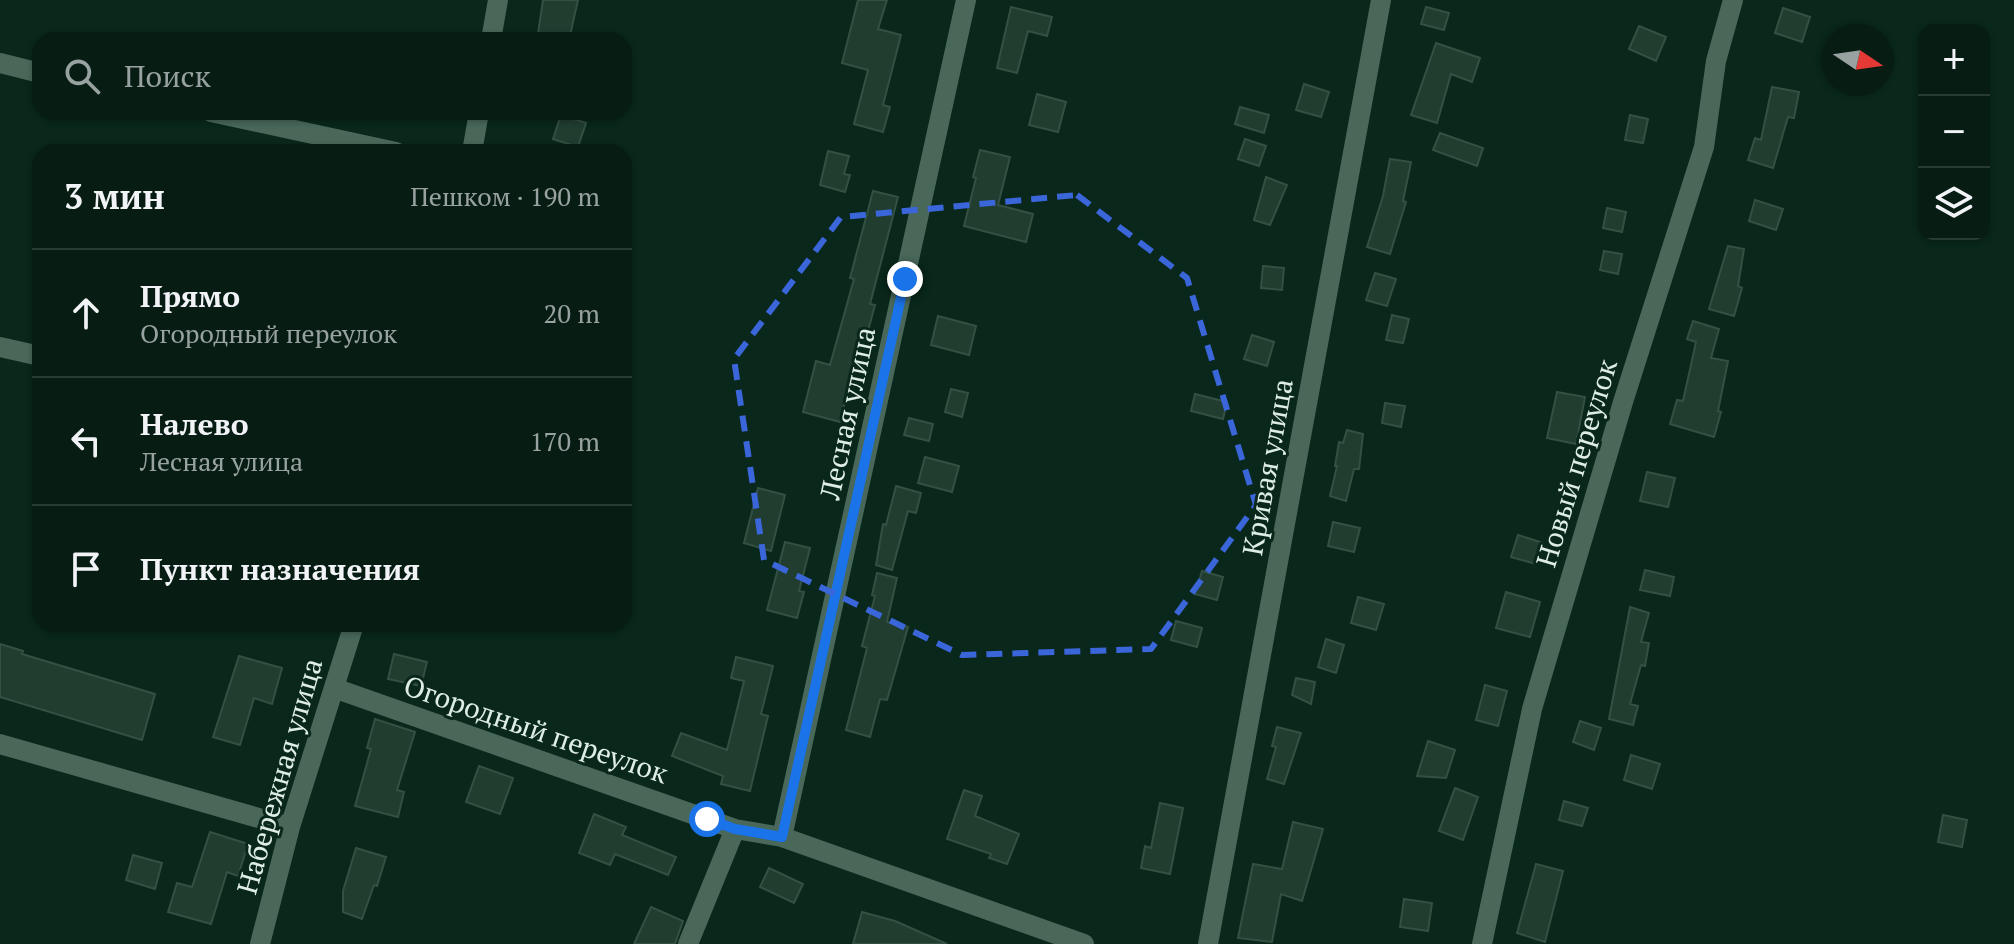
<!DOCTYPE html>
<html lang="ru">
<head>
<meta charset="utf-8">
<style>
  body { margin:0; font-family:"PT Serif",serif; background:#10261d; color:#f1f3f6 }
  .controls { position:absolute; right:24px; top:24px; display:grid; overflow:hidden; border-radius:16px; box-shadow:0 2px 6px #0004 }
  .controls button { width:72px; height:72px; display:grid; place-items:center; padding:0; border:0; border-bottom:2px solid #283b34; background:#071d14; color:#f1f3f6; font:40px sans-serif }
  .compass { position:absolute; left:1822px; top:24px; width:72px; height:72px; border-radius:50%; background:#071d14; box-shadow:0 2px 6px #0004; rotate:103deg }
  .stop { position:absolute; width:24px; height:24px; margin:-18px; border:6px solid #1a73e8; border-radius:50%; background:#fff }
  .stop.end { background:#1a73e8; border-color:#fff; box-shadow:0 2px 8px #0008 }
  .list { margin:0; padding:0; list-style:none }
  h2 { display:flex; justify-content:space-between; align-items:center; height:104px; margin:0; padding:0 32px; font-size:34px }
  h2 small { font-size:26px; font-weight:400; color:#98a2a0 }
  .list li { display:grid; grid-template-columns:52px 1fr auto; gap:24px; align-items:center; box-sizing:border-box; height:128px; padding:0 32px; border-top:2px solid #283b34 }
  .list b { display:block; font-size:30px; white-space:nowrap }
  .list p { margin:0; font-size:26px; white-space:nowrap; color:#98a2a0 }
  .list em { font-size:26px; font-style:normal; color:#98a2a0 }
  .icon { flex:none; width:44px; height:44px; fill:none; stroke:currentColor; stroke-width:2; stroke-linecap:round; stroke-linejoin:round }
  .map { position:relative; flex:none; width:2014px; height:944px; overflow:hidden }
  .search { position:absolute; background:#071d14; box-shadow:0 2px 6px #0004; left:32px; top:32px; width:600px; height:88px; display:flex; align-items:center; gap:20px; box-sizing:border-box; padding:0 28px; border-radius:24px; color:#98a2a0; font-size:30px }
  .panel { position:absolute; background:#071d14; box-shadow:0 2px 6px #0004; left:32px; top:144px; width:600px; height:488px; border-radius:24px }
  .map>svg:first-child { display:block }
  .building { fill:#203d30; stroke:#335043; stroke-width:2 }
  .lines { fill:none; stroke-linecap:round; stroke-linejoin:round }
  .minor { stroke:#49685a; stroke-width:20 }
  .route { stroke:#1a73e8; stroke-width:10 }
  .marked { fill:none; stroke:#3a66da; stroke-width:6; stroke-dasharray:16 10; stroke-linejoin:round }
  .labels { text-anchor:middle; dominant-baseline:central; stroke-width:6; stroke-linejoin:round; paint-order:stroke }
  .street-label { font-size:28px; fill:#deeee6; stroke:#09271b }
</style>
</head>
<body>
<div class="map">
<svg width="2014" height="944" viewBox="0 0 2014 944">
  <rect width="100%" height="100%" fill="#09271b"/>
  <!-- building -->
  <path class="building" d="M543,0h35l-9,40h-32z
    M858,0h29l-9,29 23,6 -18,70 7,2 -7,25 -29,-8 14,-54 -26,-7z
    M1011,7l41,10 -5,19 -19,-5 -11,42 -20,-5z
    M1426,7l23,6 -5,17 -23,-6z
    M1783,8l27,9 -8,25 -27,-9z
    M1639,26l27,11 -10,24 -27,-12z
    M1436,43l44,15 -8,24 -21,-8 -14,49 -26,-8z
    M1304,84l25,8 -8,25 -25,-7z
    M1772,87l27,5 -5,26 -6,-1 -15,51 -25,-8 7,-22 6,2z
    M1037,94l29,8 -8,30 -29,-7z
    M1240,107l29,8 -5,18 -29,-9z
    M561,115l25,8 -8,24 -25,-8z
    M1630,115l18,4 -5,24 -18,-3z
    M1440,133l43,15 -6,18 -44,-16z
    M1245,139l21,7 -7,20 -21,-7z
    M980,150l30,7 -12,48 35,9 -7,28 -62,-16 12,-48 -3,-1z
    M828,151l21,5 -5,18 6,1 -5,17 -25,-7z
    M1390,159l21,3 -8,39 3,1 -16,52 -23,-7 16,-51z
    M1266,177l21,8 -17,40 -16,-5z
    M873,191l25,6 -28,107 5,1 -7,26 -10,40 -5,-2 -13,53 -37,-10 13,-51 14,4 24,-86 -4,-1z
    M1755,200l28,9 -7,21 -27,-9z
    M1607,208l19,4 -4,20 -19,-4z
    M1728,246l16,3 -6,37 4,2 -8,28 -25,-7z
    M1604,251l18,3 -4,20 -18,-4z
    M1263,266l21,2 -2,22 -21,-2z
    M1375,273l21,6 -9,27 -21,-6z
    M1392,315l17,4 -6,24 -17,-3z
    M938,316l38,10 -7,29 -38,-10z
    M1693,321l26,8 -8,29 17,3 -10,50 3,1 -7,25 -44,-13 7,-24 6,1 13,-59 -9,-3z
    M1252,335l22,7 -7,24 -23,-7z
    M951,389l17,4 -6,24 -17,-5z
    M1557,392l28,5 -9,47 -29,-6z
    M1195,394l32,8 -4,17 -32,-8z
    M1385,403l20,3 -4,21 -19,-4z
    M909,418l24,6 -4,17 -25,-6z
    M1347,430l16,4 -4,35h-5l-8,32 -16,-5 7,-30h-2l4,-24 4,1z
    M925,457l34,9 -7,26 -34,-9z
    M1647,472l28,6 -7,29 -28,-6z
    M896,486l25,7 -5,20 -8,-2 -16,59 -16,-5 7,-41 3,1z
    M758,488l27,7 -14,56 -27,-8z
    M1333,522l27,6 -6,24 -26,-6z
    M1518,535l25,8 -7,21 -25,-7z
    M785,542l25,6 -11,43 5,1 -7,26 -30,-8z
    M1645,570l29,7 -4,19 -30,-6z
    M1202,571l21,6 -6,23 -22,-6z
    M877,573l20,5 -10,44 21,5 -21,73 -7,-1 -10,38 -24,-7 21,-82 -5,-2 13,-50 -3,-1z
    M1506,592l34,10 -10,35 -34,-9z
    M1358,597l26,7 -8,26 -25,-7z
    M1630,607l19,6 -8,29 8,1 -4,23 -4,-1 -11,39 8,2 -5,19 -24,-6z
    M1176,621l26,7 -5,19 -26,-7z
    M1326,639l18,6 -8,28 -18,-6z
    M0,644l23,7 -1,3 133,40 -13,46 -142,-43z
    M394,654l33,8 -6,24 -33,-7z
    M239,656l43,12 -10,36 -18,-6 -14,47 -27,-8z
    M736,657l37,9 -12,48 7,2 -18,75 -29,-7 2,-8 -51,-20 9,-23 46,17 17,-69 -13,-3z
    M1296,678l19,4 -4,22 -19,-9z
    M1485,685l22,6 -9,35 -22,-6z
    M375,719l40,13 -18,58 7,2 -6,25 -43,-11 16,-57 -4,-1z
    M1580,721l21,7 -7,22 -21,-8z
    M1277,727l24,6 -17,51 -17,-5 9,-32 -4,-1z
    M1428,741l27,9 -9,28 -29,-2z
    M1631,755l29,9 -8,25 -28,-9z
    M479,766l34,12 -13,36 -34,-12z
    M1455,788l23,9 -15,43 -24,-9z
    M964,790l18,6 -7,20 44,18 -12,30 -18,-6 2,-4 -44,-15z
    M1564,801l24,7 -6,18 -23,-6z
    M1160,803l23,5 -13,66 -29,-6 4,-22 6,2z
    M594,814l32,13 -4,8 54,22 -8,18 -53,-21 -5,11 -31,-12z
    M1943,815l24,5 -5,27 -24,-5z
    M1293,822l30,7 -21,72 -21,-7 -9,48 -34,-4 15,-74 29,5z
    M210,832l38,12 -10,32 -11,-4 -16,52 -43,-12 9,-29 15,4z
    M356,848l30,9 -9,29 -3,-1 -12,34 -19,-7v-21z
    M133,855l29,8 -7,26 -29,-9z
    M1536,864l27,7 -18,71 -28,-9z
    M769,868l34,16 -9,19 -34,-16z
    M1404,899l28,4 -4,28 -28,-4z
    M651,907l32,14 -8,23h-41z
    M862,912l33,9 52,23h-94z"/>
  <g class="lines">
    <!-- minor -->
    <path class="minor" d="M491,40l7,-40
      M0,63l40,10
      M211,112l185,40
      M472,152l7,-40
      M0,347l40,9
      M334,688l401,141 47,8 302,107
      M0,744l290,83
      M782,837l184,-837
      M260,944l30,-117 64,-203
      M688,944l47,-115
      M1208,944l173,-944
      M1482,944l50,-235 91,-307 81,-255 12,-86 17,-61"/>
  </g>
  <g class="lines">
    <!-- route -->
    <path class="route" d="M707,819l28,10 47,8 123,-558"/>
  </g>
  <!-- marked area -->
  <path class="marked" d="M1077,195l110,83 69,227 -105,144 -189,6 -198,-95 -30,-201 107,-142z"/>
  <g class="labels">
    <!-- street labels -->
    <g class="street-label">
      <text transform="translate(847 413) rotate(-78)">Лесная улица</text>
      <text transform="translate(1576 463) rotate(-73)">Новый переулок</text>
      <text transform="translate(1267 467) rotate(-80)">Кривая улица</text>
      <text transform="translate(536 729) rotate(19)">Огородный переулок</text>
      <text transform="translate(279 776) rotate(-74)">Набережная улица</text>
    </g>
  </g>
</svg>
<div class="controls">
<button>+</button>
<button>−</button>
<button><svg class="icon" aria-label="layers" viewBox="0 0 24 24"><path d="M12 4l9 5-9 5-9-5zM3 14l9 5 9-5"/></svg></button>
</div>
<svg class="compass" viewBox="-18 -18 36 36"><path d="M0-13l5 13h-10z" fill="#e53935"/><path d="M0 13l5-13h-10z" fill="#98a2a0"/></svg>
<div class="stop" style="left:707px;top:819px"></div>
<div class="stop end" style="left:905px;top:279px"></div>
<div class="search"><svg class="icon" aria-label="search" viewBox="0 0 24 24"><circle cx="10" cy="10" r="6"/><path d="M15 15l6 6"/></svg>Поиск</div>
<section class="panel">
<h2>3 мин<small>Пешком · 190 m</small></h2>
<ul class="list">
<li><svg class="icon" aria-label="ahead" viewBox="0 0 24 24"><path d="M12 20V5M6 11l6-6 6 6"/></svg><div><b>Прямо</b><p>Огородный переулок</p></div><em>20 m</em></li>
<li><svg class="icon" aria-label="left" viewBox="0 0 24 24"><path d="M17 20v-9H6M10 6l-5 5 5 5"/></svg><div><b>Налево</b><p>Лесная улица</p></div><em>170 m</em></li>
<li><svg class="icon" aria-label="arrive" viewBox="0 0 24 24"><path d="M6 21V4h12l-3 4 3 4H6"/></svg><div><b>Пункт назначения</b></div></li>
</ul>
</section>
</div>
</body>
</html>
